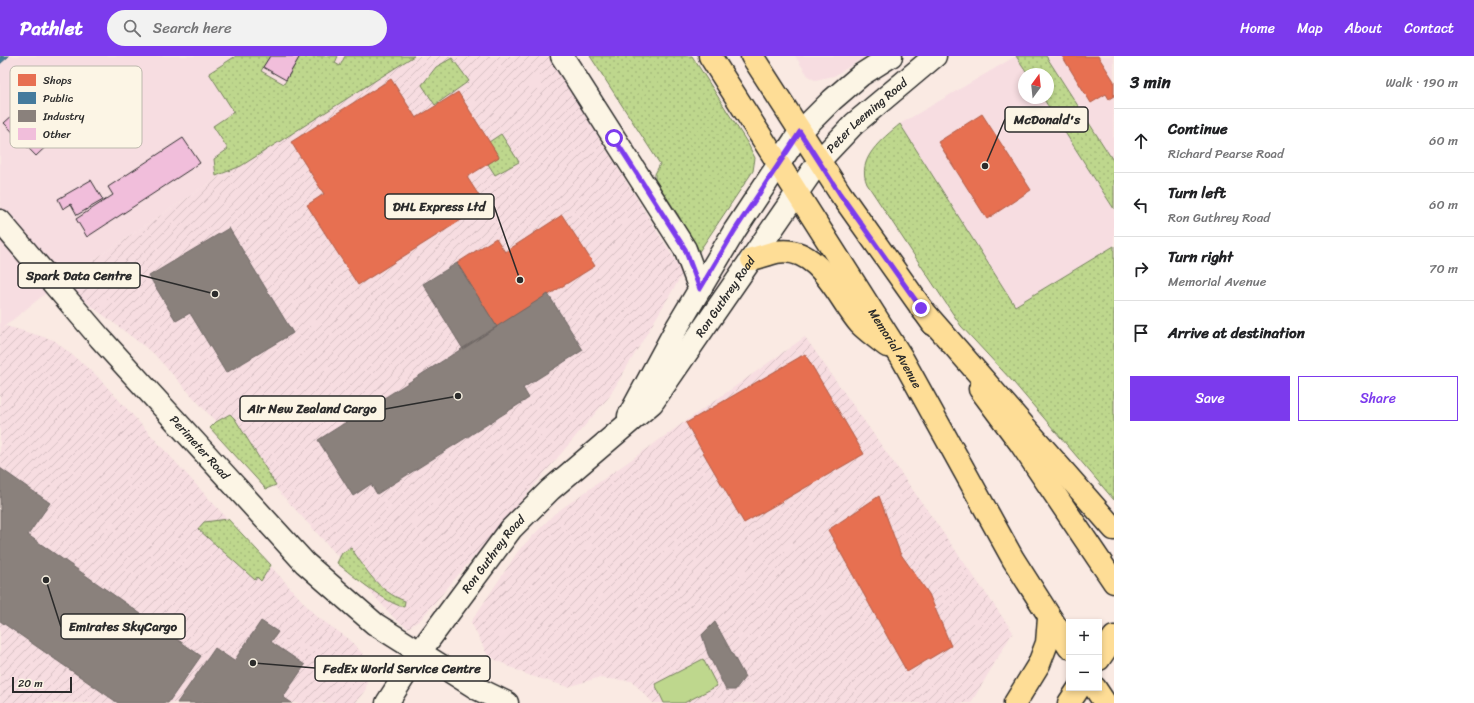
<!DOCTYPE html>
<html lang="en">
<head>
<meta charset="utf-8">
<style>
  body { margin:0; font-family:Sriracha,sans-serif; background:#f2f2f2; color:#202124 }
  .controls { position:absolute; right:12px; bottom:12px; display:grid; overflow:hidden; border-radius:0px; box-shadow:0 2px 6px #0003 }
  .controls button { width:36px; height:36px; display:grid; place-items:center; padding:0; border:0; border-bottom:1px solid #e0e0e0; background:#fff; color:#202124; font:20px sans-serif }
  .compass { position:absolute; left:1018px; top:12px; width:36px; height:36px; border-radius:50%; background:#fff; box-shadow:0 2px 6px #0003; rotate:15deg }
  .scale { position:absolute; left:12px; bottom:10px; width:60px; box-sizing:border-box; padding-left:4px; border:2px solid #2b2b2b; border-top:0; font-size:11px; line-height:14px; white-space:nowrap; color:#2b2b2b; -webkit-text-stroke:3px #fcf5e5; paint-order:stroke }
  .stop { position:absolute; width:12px; height:12px; margin:-9px; border:3px solid #7c3aed; border-radius:50%; background:#fff }
  .stop.end { background:#7c3aed; border-color:#fff; box-shadow:0 1px 4px #0008 }
  .list { margin:0; padding:0; list-style:none }
  h2 { display:flex; justify-content:space-between; align-items:center; height:52px; margin:0; padding:0 16px; font-size:17px }
  h2 small { font-size:13px; font-weight:400; color:#757577 }
  .list li { display:grid; grid-template-columns:26px 1fr auto; gap:12px; align-items:center; box-sizing:border-box; height:64px; padding:0 16px; border-top:1px solid #e0e0e0 }
  .list b { display:block; font-size:15px; white-space:nowrap }
  .list p { margin:0; font-size:13px; white-space:nowrap; color:#757577 }
  .list em { font-size:13px; font-style:normal; color:#757577 }
  .actions { display:flex; gap:8px; padding:12px 16px }
  .actions a { flex:1; padding:9px 0; border:1px solid #7c3aed; border-radius:0px; text-align:center; font-size:14px; color:#7c3aed }
  .actions .main { background:#7c3aed; color:#fff }
  .icon { flex:none; width:22px; height:22px; fill:none; stroke:currentColor; stroke-width:2; stroke-linecap:round; stroke-linejoin:round }
  .map { position:relative; flex:none; width:1114px; height:647px; overflow:hidden }
  header { display:flex; align-items:center; gap:24px; box-sizing:border-box; height:56px; padding:0 20px; background:#7c3aed; color:#fff }
  header strong { font-size:19px }
  nav { display:flex; gap:22px; margin-inline-start:auto; font-size:14px }
  .search { width:280px; height:36px; background:#f2f2f2; display:flex; align-items:center; gap:10px; box-sizing:border-box; padding:0 14px; border-radius:22px; color:#757577; font-size:15px }
  main { display:flex }
  aside { flex:1; background:#fff }
  .map>svg:first-child { display:block }
  .built { fill:#f7dde1 }
  .industrial { fill:url(#industrial-furrows) }
  .grass { fill:url(#grass-dots); stroke:#74815c }
  .park { fill:#bed78d; stroke:#74815c }
  .shops { fill:#e76f51; stroke:#af5b46 }
  .public { fill:#457b9d; stroke:#3d637b }
  .industry { fill:#8a817c; stroke:#6e6764 }
  .building { fill:#f1bedb; stroke:#2b2b2b }
  .lines { fill:none; stroke-linecap:round; stroke-linejoin:round }
  .minor-casing { stroke:#2b2b2b; stroke-width:25 }
  .major-casing { stroke:#2b2b2b; stroke-width:25 }
  .highway-casing { stroke:#2b2b2b; stroke-width:25 }
  .minor { stroke:#fcf5e5; stroke-width:22 }
  .major { stroke:#fedd96; stroke-width:22 }
  .highway { stroke:#fedd96; stroke-width:22 }
  .route { stroke:#7c3aed; stroke-width:5 }
  .labels { text-anchor:middle; dominant-baseline:central; stroke-width:4; stroke-linejoin:round; paint-order:stroke }
  .street-label { font-size:12px; fill:#2b2b2b; stroke:#fcf5e5 }
  .key { fill:#fcf5e5; stroke:#bdb8ad; stroke-width:1 }
  .key-label { font-size:11px; fill:#2b2b2b }
  .leader { fill:none; stroke:#2b2b2b; stroke-width:1.5 }
  .callout-dot { fill:#2b2b2b; stroke:#fcf5e5; stroke-width:1.5 }
  .callout { fill:#fcf5e5; stroke:#2b2b2b; stroke-width:1.5 }
  .callout-label { font-size:13px; text-anchor:middle; font-weight:bold; fill:#2b2b2b }
</style>
</head>
<body>
<header>
<strong>Pathlet</strong>
<div class="search"><svg class="icon" aria-label="search" viewBox="0 0 24 24"><circle cx="10" cy="10" r="6"/><path d="M15 15l6 6"/></svg>Search here</div>
<nav><a>Home</a><a>Map</a><a>About</a><a>Contact</a></nav>
</header>
<main>
<div class="map">
<svg width="1114" height="647" viewBox="0 0 1114 647">
  <defs>
    <pattern id="industrial-furrows" width="10" height="10" patternUnits="userSpaceOnUse"><rect width="10" height="10" fill="#f7dde1"/><path d="M-1 1l2-2M0 10L10 0M9 11l2-2" fill="none" stroke="#d4bec1"/></pattern>
    <pattern id="grass-dots" width="8" height="8" patternUnits="userSpaceOnUse"><rect width="8" height="8" fill="#bed78d"/><path d="M2 2h.1M6 6h.1" fill="none" stroke="#a3b97a" stroke-width="1.8" stroke-linecap="round"/></pattern>
  </defs>
  <rect width="100%" height="100%" fill="#faeae3"/>
  <filter id="ink" filterUnits="userSpaceOnUse"><feTurbulence type="fractalNoise" baseFrequency=".025" numOctaves="2"/><feDisplacementMap in="SourceGraphic" scale="8" xChannelSelector="R" yChannelSelector="G"/><feConvolveMatrix kernelMatrix="1 2 1 2 8 2 1 2 1" color-interpolation-filters="sRGB"/></filter>
  <g filter="url(#ink)">
    <!-- built -->
    <path class="built" d="M0,0h402l-342,226 -60,48z
      M795,0h71l-32,20 -19,4 -6,-3z
      M1016,0l12,18h-4v24h19l71,111v37l-99,60 -115,-182z
      M1046,0h68l-1,106z"/>
    <!-- industrial -->
    <path class="industrial" d="M402,0h146l135,217 -74,124 -189,223 -12,8 -12,-8 -243,-267 -93,-71z
      M6,270l48,14 42,35 220,241 33,23 20,22 -3,28 -11,14h-355v-373z
      M805,281l208,295 -42,71h-318l-21,-22 -35,-3 -29,9 -43,-13 -37,-18 -17,-34 48,-72 35,-36z"/>
    <!-- grass -->
    <path class="grass" d="M236,0h34l-9,15 23,13 16,-28h38l-3,7 5,3 5,-10h69l-173,110 -25,10 -2,-17 14,-10 -15,-23 21,-14 -25,-39z
      M590,0h102l56,88 7,14 -2,13 -55,82 -15,-23 -3,-12 -25,-39v-5l5,-10z
      M1016,0h30l68,106v47l-71,-111h5v-24h-20z
      M452,2l17,23 -34,24 -13,-20 14,-18z
      M900,68l115,182 99,-60v254l-100,-117 -53,-57 -94,-142c-11,-25 15,-45 33,-60z
      M501,78l18,28 -24,13 -7,-11 11,-7 -10,-15z
      M230,358l5,5 41,66 -10,4 -56,-61 6,-6z
      M228,463l43,46 -10,16 -4,-4 -2,3 -57,-51 6,-7z
      M351,492c16,23 27,43 54,53l-1,6c-17,-3 -52,-32 -67,-44l5,-10z"/>
    <!-- park -->
    <path class="park" d="M703,603l14,27 -33,17h-20l-9,-19z"/>
    <!-- shops -->
    <path class="shops" d="M1062,0h36l16,25v15l-5,3 -3,-5 -15,9z
      M391,23l25,39 42,-26 41,65 -32,20 18,28 -127,80 -51,-80 17,-11 -33,-52z
      M982,58l49,76 -44,29 -49,-77z
      M562,159l33,51 -98,61 -40,-64 39,-25 9,14z
      M805,298l59,100 -120,69 -58,-100z
      M879,440l21,57 29,41 22,52 -44,26 -79,-142z"/>
    <!-- public -->
    <path class="public" d="M0,0h9l-9,8z"/>
    <!-- industry -->
    <path class="industry" d="M229,172l64,105 -67,40 -36,-60 -14,8 -27,-45z
      M457,207l40,64 -34,22 -40,-65z
      M548,238l35,56 -60,38 6,10 -152,96 -6,-10 -18,12 -35,-56z
      M0,412l50,35 -22,32 173,121 -33,47h-50l-118,-82z
      M261,565l17,11 -7,10 34,23 -22,32 9,6h-115l38,-55 19,13z
      M715,566l30,55 -10,13h-9l-18,-36 -6,-19z"/>
    <!-- building -->
    <path class="building" d="M270,0h30l-14,24 -23,-13z
      M43,20l41,44 -22,21 -5,-5 -21,20 -32,-33 21,-19 -6,-6z
      M183,82l17,25 -113,74 -11,-18 37,-24 -5,-8z
      M91,124l12,20 -26,15 -6,-11 -8,5 -5,-10z"/>
    <g class="lines">
      <defs>
        <g id="minor">
          <path d="M562,0l123,193 15,40"/>
          <path id="s1" d="M0,165l100,117 205,225 70,61 103,65 29,14"/>
          <path d="M629,360l47,-87 59,-99 65,-98 32,-32 29,-25 30,-19"/>
          <path id="s2" d="M387,647l32,-50 92,-124 39,-39 102,-87 167,-242 35,-37 81,-68"/>
        </g>
        <g id="major">
          <path id="s3" d="M710,0l192,302 111,201 56,88"/>
          <path d="M752,0l88,137 93,131"/>
          <path d="M752,203c8,-2 16,-5 24,-7 43,-8 62,47 84,72 8,8 18,15 27,22"/>
          <path d="M980,333l41,55 93,138"/>
          <path d="M1095,632l10,15"/>
        </g>
        <path id="highway" d="M921,252l193,221
          M1099,603l15,-22
          M1015,647l24,-39 8,-21 2,-25
          M1069,647l10,-15"/>
      </defs>
      <!-- minor casing -->
      <use href="#minor" class="minor-casing"/>
      <!-- major casing -->
      <use href="#major" class="major-casing"/>
      <!-- highway casing -->
      <use href="#highway" class="highway-casing"/>
      <!-- minor -->
      <use href="#minor" class="minor"/>
      <!-- major -->
      <use href="#major" class="major"/>
      <!-- highway -->
      <use href="#highway" class="highway"/>
    </g>
  </g>
  <g class="lines" filter="url(#ink)">
    <!-- route -->
    <path class="route" d="M614,82l71,111 15,40 35,-59 65,-98 40,62 81,114"/>
  </g>
  <g class="labels">
    <!-- street labels -->
    <g class="street-label">
      <text stroke="none"><textPath href="#s2" startOffset="763">Peter Leeming Road</textPath></text>
      <text stroke="none"><textPath href="#s2" startOffset="532">Ron Guthrey Road</textPath></text>
      <text stroke="none"><textPath href="#s3" startOffset="346">Memorial Avenue</textPath></text>
      <text stroke="none"><textPath href="#s1" startOffset="302">Perimeter Road</textPath></text>
      <text stroke="none"><textPath href="#s2" startOffset="183">Ron Guthrey Road</textPath></text>
    </g>
  </g>
  <!-- legend -->
  <rect x="10" y="10" width="132" height="82" rx="6" class="key"/>
  <rect x="18" y="18" width="18" height="12" fill="#e76f51"/>
  <rect x="18" y="36" width="18" height="12" fill="#457b9d"/>
  <rect x="18" y="54" width="18" height="12" fill="#8a817c"/>
  <rect x="18" y="72" width="18" height="12" fill="#f1bedb"/>
  <g class="key-label">
    <text x="43" y="28">Shops</text>
    <text x="43" y="46">Public</text>
    <text x="43" y="64">Industry</text>
    <text x="43" y="82">Other</text>
  </g>
  <!-- callouts -->
  <path class="leader" d="M985 110L1005 63M520 224L494 150M215 238L140 219M458 340L385 353M46 524L61 571M253 607L315 612"/>
  <g class="callout-dot">
    <circle cx="985" cy="110" r="4"/>
    <circle cx="520" cy="224" r="4"/>
    <circle cx="215" cy="238" r="4"/>
    <circle cx="458" cy="340" r="4"/>
    <circle cx="46" cy="524" r="4"/>
    <circle cx="253" cy="607" r="4"/>
  </g>
  <g class="callout">
    <rect x="1005" y="51" width="83" height="25" rx="4"/>
    <rect x="385" y="138" width="109" height="25" rx="4"/>
    <rect x="18" y="207" width="122" height="25" rx="4"/>
    <rect x="240" y="340" width="145" height="25" rx="4"/>
    <rect x="61" y="558" width="124" height="25" rx="4"/>
    <rect x="315" y="600" width="175" height="25" rx="4"/>
  </g>
  <g class="callout-label">
    <text x="1047" y="68">McDonald's</text>
    <text x="439" y="155">DHL Express Ltd</text>
    <text x="79" y="224">Spark Data Centre</text>
    <text x="312" y="357">Air New Zealand Cargo</text>
    <text x="123" y="575">Emirates SkyCargo</text>
    <text x="402" y="617">FedEx World Service Centre</text>
  </g>
</svg>
<div class="controls">
<button>+</button>
<button>−</button>
</div>
<svg class="compass" viewBox="-18 -18 36 36"><path d="M0-13l5 13h-10z" fill="#e53935"/><path d="M0 13l5-13h-10z" fill="#757577"/></svg>
<div class="scale">20 m</div>
<div class="stop" style="left:614px;top:82px"></div>
<div class="stop end" style="left:921px;top:252px"></div>
</div>
<aside>
<h2>3 min<small>Walk · 190 m</small></h2>
<ul class="list">
<li><svg class="icon" aria-label="ahead" viewBox="0 0 24 24"><path d="M12 20V5M6 11l6-6 6 6"/></svg><div><b>Continue</b><p>Richard Pearse Road</p></div><em>60 m</em></li>
<li><svg class="icon" aria-label="left" viewBox="0 0 24 24"><path d="M17 20v-9H6M10 6l-5 5 5 5"/></svg><div><b>Turn left</b><p>Ron Guthrey Road</p></div><em>60 m</em></li>
<li><svg class="icon" aria-label="right" viewBox="0 0 24 24"><path d="M7 20v-9h11M14 6l5 5-5 5"/></svg><div><b>Turn right</b><p>Memorial Avenue</p></div><em>70 m</em></li>
<li><svg class="icon" aria-label="arrive" viewBox="0 0 24 24"><path d="M6 21V4h12l-3 4 3 4H6"/></svg><div><b>Arrive at destination</b></div></li>
</ul>
<div class="actions"><a class="main">Save</a><a>Share</a></div>
</aside>
</main>
</body>
</html>
